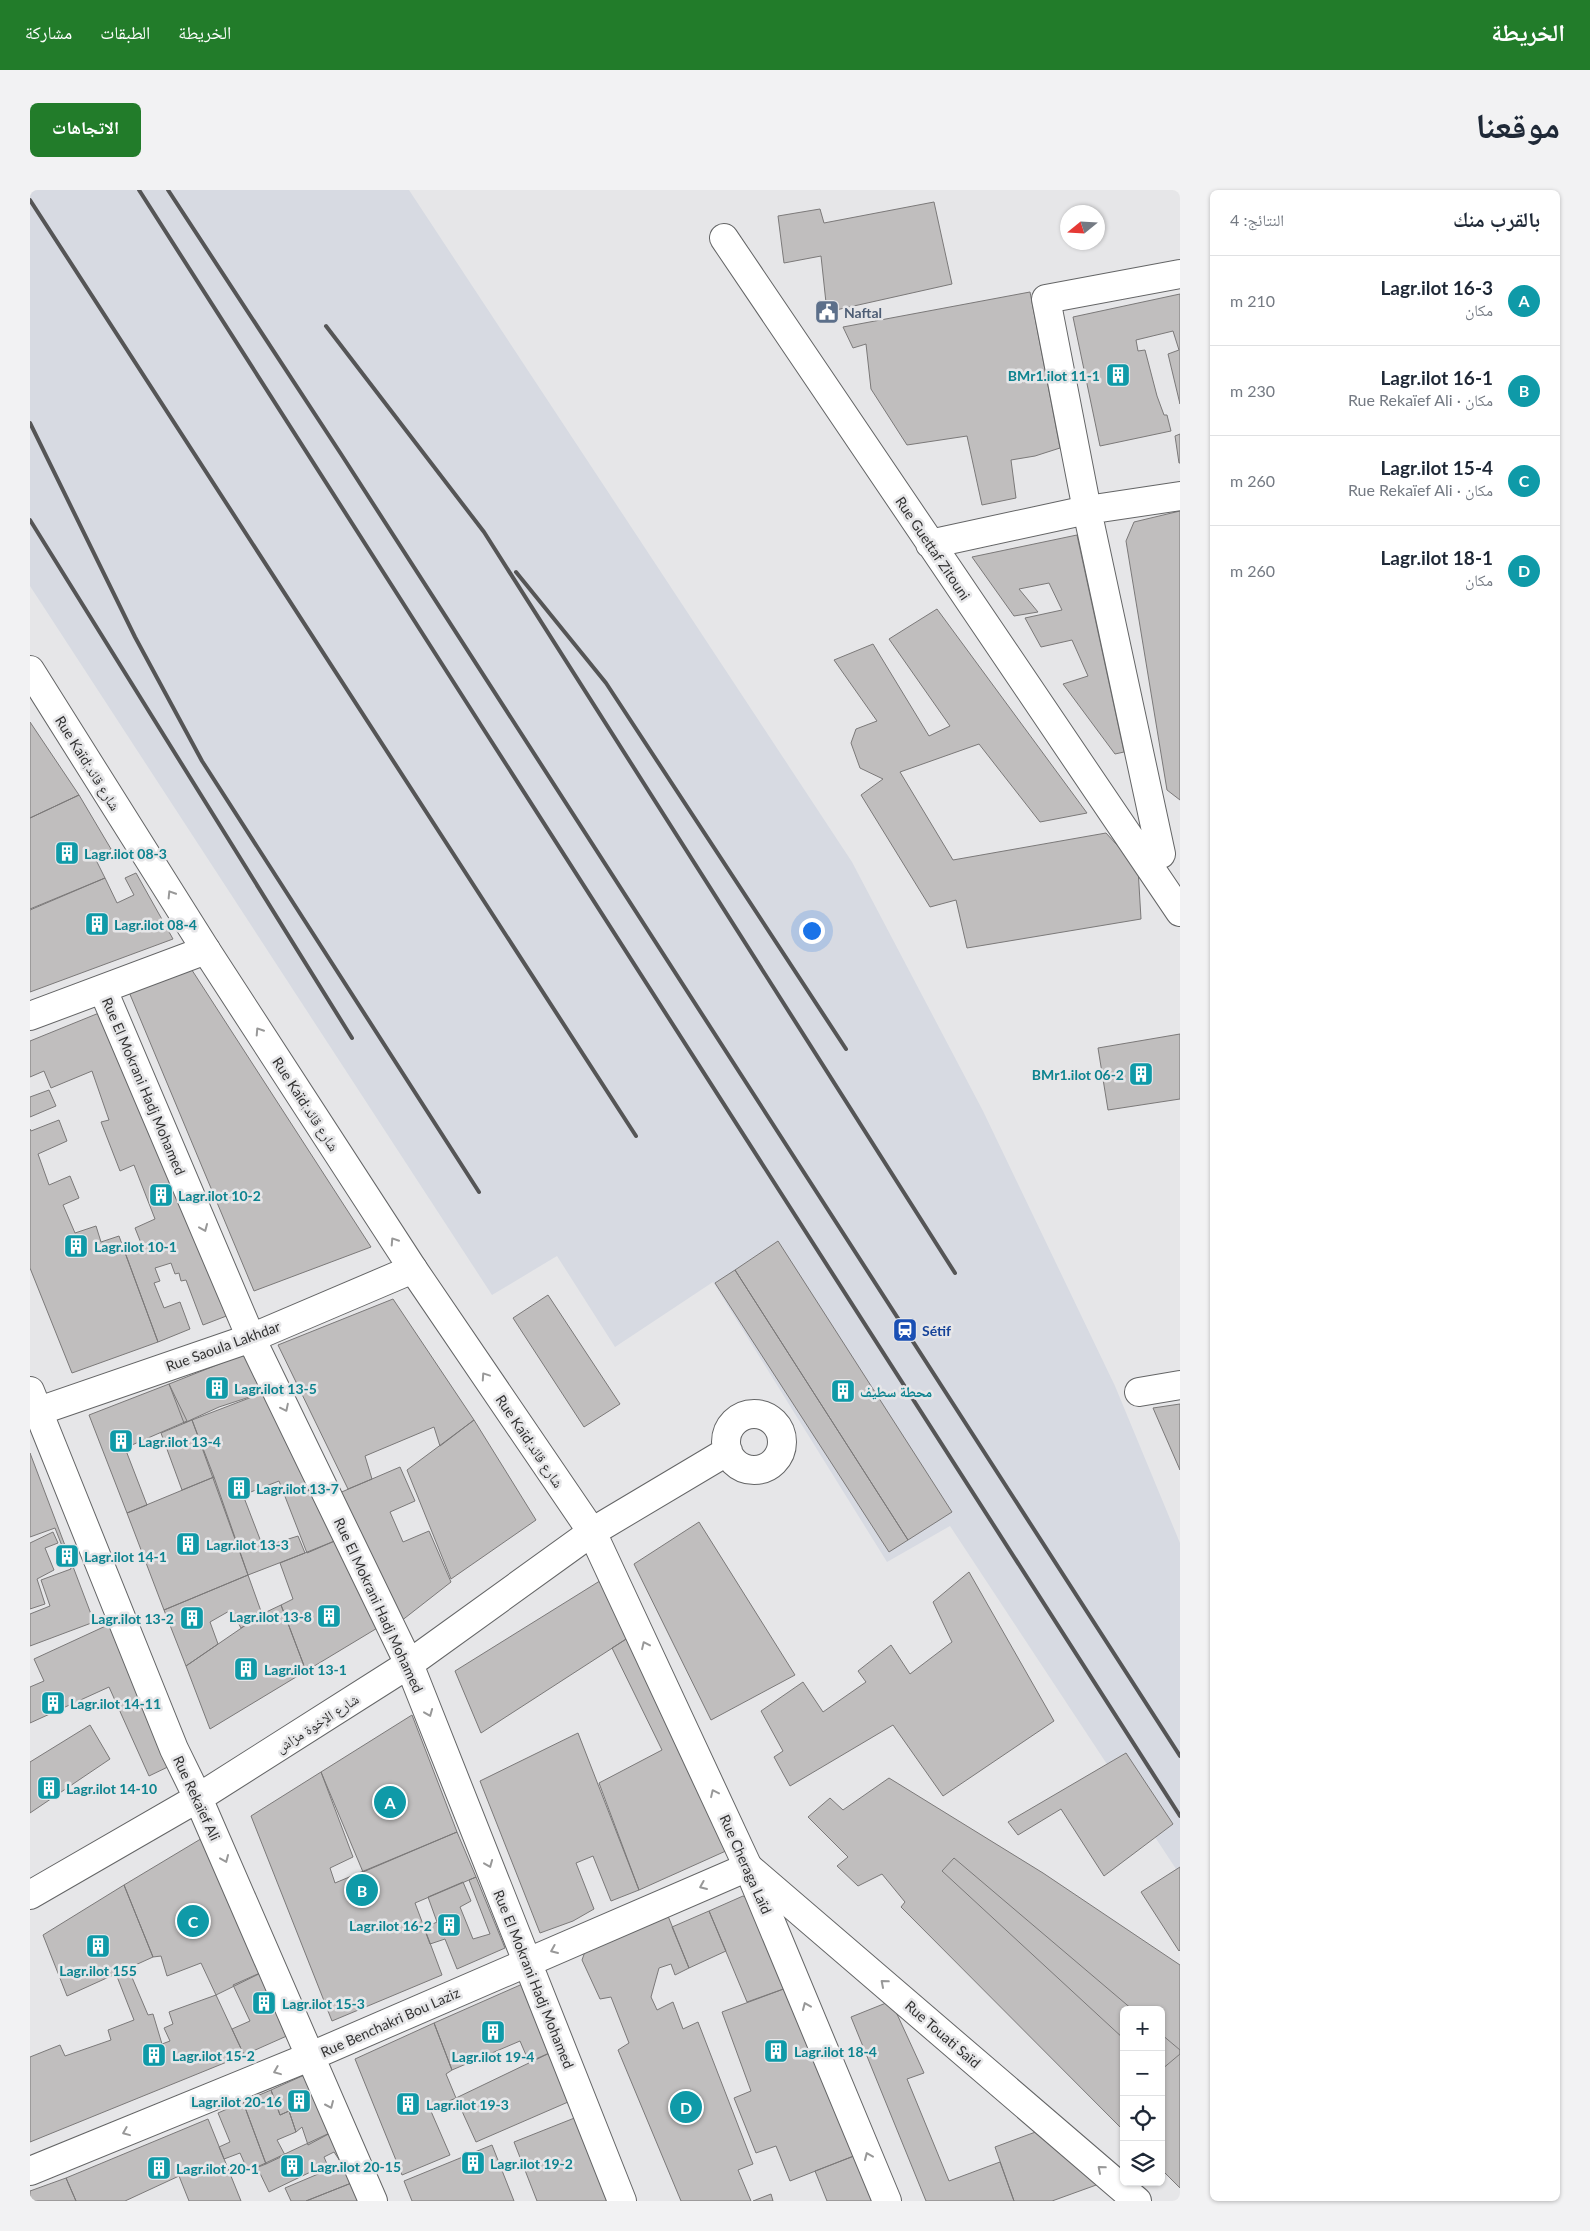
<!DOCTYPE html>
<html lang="ar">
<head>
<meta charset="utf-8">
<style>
  body { margin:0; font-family:Lato,"Noto Naskh Arabic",sans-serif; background:#f2f2f3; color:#1f2937; direction:rtl }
  .controls { position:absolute; right:15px; bottom:15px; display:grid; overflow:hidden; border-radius:8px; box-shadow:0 1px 4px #0004 }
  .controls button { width:45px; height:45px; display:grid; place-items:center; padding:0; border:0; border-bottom:1px solid #e0e1e3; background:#fff; color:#1f2937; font:25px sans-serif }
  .compass { position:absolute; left:1030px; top:15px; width:45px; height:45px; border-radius:50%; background:#fff; box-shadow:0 1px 4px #0004; rotate:252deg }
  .you { position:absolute; left:781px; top:740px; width:18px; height:18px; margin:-12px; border:4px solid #fff; border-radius:50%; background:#1a73e8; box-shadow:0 0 0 8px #1a73e833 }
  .badge { display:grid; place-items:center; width:32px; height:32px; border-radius:50%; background:#227c2a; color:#fff; font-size:16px; font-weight:700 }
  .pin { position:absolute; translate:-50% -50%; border:2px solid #fff; box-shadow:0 1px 5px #0006 }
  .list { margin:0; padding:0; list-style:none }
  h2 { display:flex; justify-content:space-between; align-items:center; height:65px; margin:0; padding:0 20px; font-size:21px }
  h2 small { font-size:16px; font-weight:400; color:#747a83 }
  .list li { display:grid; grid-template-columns:32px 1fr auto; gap:15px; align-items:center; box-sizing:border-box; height:90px; padding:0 20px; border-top:1px solid #e0e1e3 }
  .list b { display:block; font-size:19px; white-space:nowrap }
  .list p { margin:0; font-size:16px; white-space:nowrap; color:#747a83 }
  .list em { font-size:16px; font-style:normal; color:#747a83 }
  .icon { flex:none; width:28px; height:28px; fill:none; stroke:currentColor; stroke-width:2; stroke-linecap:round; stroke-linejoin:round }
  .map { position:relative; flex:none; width:1150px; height:2011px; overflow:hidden; direction:ltr; border-radius:8px }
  header { display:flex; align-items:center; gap:30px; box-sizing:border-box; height:70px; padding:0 25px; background:#227c2a; color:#fff }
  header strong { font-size:24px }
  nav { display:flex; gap:28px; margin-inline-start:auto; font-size:18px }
  .intro { display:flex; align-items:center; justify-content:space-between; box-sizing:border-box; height:120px; padding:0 30px }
  h1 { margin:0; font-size:35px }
  .button { padding:12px 22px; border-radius:8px; background:#227c2a; color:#fff; font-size:18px; font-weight:700 }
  main { display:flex; gap:30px; padding:0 30px }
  aside { flex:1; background:#fff; border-radius:8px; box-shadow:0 1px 4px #0004 }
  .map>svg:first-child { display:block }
  .built { fill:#d7dae2 }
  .building { fill:#c0bebe; stroke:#7b7979 }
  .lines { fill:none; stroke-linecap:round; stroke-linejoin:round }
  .minor-casing { stroke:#646566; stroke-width:30 }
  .tertiary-casing { stroke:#646566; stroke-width:30 }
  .minor { stroke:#fff; stroke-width:28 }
  .tertiary { stroke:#fff; stroke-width:28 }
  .rail { stroke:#555556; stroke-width:4 }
  .oneway { stroke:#989898 }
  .labels { text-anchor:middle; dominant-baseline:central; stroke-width:5; stroke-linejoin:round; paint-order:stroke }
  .service-label { font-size:14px; font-weight:bold; fill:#4e5e75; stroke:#e6e6e8; text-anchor:start }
  .culture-label { font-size:14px; font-weight:bold; fill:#0d838f; stroke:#e6e6e8; text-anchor:start }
  .street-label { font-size:14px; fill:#323232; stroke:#e6e6e8 }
  .transit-label { font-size:14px; font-weight:bold; fill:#164399; stroke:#e6e6e8; text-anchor:start }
</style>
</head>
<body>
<header>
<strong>الخريطة</strong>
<nav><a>الخريطة</a><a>الطبقات</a><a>مشاركة</a></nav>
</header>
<div class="intro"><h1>موقعنا</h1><a class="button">الاتجاهات</a></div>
<main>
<aside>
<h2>بالقرب منك<small>النتائج: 4</small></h2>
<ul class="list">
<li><span class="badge" style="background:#0f9aa8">A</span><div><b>Lagr.ilot 16-3</b><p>مكان</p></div><em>210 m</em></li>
<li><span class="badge" style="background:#0f9aa8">B</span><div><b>Lagr.ilot 16-1</b><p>مكان · Rue Rekaïef Ali</p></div><em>230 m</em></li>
<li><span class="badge" style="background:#0f9aa8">C</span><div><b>Lagr.ilot 15-4</b><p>مكان · Rue Rekaïef Ali</p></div><em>260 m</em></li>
<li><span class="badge" style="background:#0f9aa8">D</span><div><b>Lagr.ilot 18-1</b><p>مكان</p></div><em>260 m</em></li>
</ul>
</aside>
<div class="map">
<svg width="1150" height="2011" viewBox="0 0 1150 2011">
  <rect width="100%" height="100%" fill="#e6e6e8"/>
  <!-- built -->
  <path class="built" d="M0,0h379l443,672 131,249 132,275 65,157v332l-230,-349 -63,36 -174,-280 -98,65 -58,-91 -65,39 -462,-709z"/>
  <!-- building -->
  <path class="building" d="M904,12l18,82 -125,28 -6,-56 -37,7 -6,-47 42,-7 4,14z
    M1000,102l30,156 -25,8 -24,4 5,38 -34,7 -15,-69 -60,9 -36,-56 -5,-45 -13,4 -10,-21z
    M1150,104v110l-12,-50 11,-4 -6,-19 -37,9 2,11 7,-1 12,46 7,19h3l4,16 -71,15 -27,-129z
    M1150,244v29h-1l-4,-27z
    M1150,321v289l-13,-10 -41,-249 8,-19z
    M1047,345l47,217 -9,2 -52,-70 25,-8 -16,-36 -31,7 -16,-29 37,-8 -13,-27 -30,6 19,23 -24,4 -42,-59z
    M907,419l150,204 -47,9 -61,-78 -79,28 53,88 153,-27 32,35 3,51 -174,29 -11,-48 -26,7 -69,-112 22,-16 -23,-11 -9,-25 5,-14 21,-8 -43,-61 39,-16 56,92 21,-10 -61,-87z
    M0,532l49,73 -49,23z
    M49,605l32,54 -16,9 10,20 -75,31v-91z
    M106,683l37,66 -143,53v-82l75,-32 12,25 17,-8 -9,-17z
    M158,774l183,283 -117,44 -125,-299z
    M69,823l130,302 -26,10 -17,-45 -5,1 -2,-8 -4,1 -4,-11 -16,5 5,13 -6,2 10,25 16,-6 10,27 -32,13 -34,-92 17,-7 -6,-15 20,-9 -21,-54 -14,6 -19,-49 8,-2 -17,-49 -41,17 -7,-17 -14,6v-36z
    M1150,844v65l-72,11 -10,-62z
    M19,900l7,16 -26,11v-20z
    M29,930l8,21 -29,13 11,31 21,-9 9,22 -16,7 12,28 21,-7 5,16 18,-6 39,106 -86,31 -42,-105v-139l1,2z
    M748,1051l174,271 -44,28 -173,-270z
    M705,1080l173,270 -19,12 -174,-269z
    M518,1105l72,109 -36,23 -71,-109z
    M363,1109l81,121 -34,26 -6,-19 -69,29 7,23 -24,10 -70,-144z
    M217,1163l18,39 -46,15 -35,16 -15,-39z
    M139,1194l18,37 -62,27 22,57 -20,8 -38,-98z
    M235,1202l72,148 -30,13 -28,-72 -36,14 20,52 35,-11 7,17 -57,22 -56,-155z
    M1150,1214v66l-27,-62z
    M162,1230l22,57 -32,13 -21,-57z
    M444,1230l62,100 -85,59 -44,-109z
    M0,1263l64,169 -64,24v-32l20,-8 -9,-26 30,-11 -16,-41 -25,9z
    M370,1277l15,34 -25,11 13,30 26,-11 22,51 -55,43 -59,-131z
    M184,1287l34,98 -84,35 -37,-97z
    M669,1332l96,153 -84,45 -77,-156z
    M23,1342l5,11 -13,5 9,22 -17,9 8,25 -15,5v-66z
    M307,1350l42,87 -73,44 -25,-66 12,-6 -13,-36z
    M939,1382l85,149 -111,75 -50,-71 -103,61 -16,-29 9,-6 -22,-40 42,-29 20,30 43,-30 -8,-11 33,-26 19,29 42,-32 -19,-40z
    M581,1384l23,60 -153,99 -26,-62z
    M218,1385l14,39 -21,14 -10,-18 -21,12 8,22 -32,22 -22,-56z
    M251,1415l25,66 -96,58 -24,-63 76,-52z
    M80,1434l64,140 -25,12 -40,-89 -79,36v-36l14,-6 -10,-22z
    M604,1444l94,216 -89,40 -40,-107 63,-33 -50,-102z
    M382,1525l45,117 -94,40 -42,-100z
    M60,1535l20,34 -80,54v-51z
    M548,1543l61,157 -28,11 -18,-45 -17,7 18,46 -21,12 -33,12 -60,-152z
    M1096,1563l47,71 -69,52 -43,-67 -43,26 -10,-13z
    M291,1582l32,85 -23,11 5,15 122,-51 19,45 -61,26 27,72 -110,46 -81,-205z
    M859,1588l154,95 137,92v223l-19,-19v-159h-37v121l-223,-224 4,-5 -23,-28 -24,12 -21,-20 11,-9 -40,-40 22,-19 13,12z
    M174,1647l67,131 -55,27 -15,-32 -34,13 -6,-20 -8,1 -29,-72z
    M924,1668l179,152h-9v29l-182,-168z
    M1150,1677v83l-1,1 -38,-59z
    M446,1687l29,71 -48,21 -12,-30 -15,5 -6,-16 13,-6 -9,-25 35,-15 8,19 -11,6 13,32 17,-5 -21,-54z
    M94,1695l29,72 -86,39 -24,-61z
    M713,1706l9,4 37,87 -42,15 -38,-91z
    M636,1721l23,57 -14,7 -4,-11 -12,4 -8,29 6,13 16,-8 10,27 15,-7 55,142 -15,6 13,31h-70l-63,-151 11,-7 -18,-46 -11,2 -18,-39 5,-14z
    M679,1721l17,40 -37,17 -17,-41z
    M98,1778l20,47 5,-1 9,30 8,-3 -6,-13 9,-4 -4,-12 47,-17 28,60 -214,87v-85l30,-12 5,11 46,-16 -3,-10 26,-10 -18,-46z
    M241,1778l27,63 -54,24 -12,-26 18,-8 -17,-36z
    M497,1792l29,68 -27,12 -9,-21 -68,29 -18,-47z
    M759,1797l70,167 -69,27 -14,-35 -20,7 -22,-55 17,-7 -29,-79z
    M861,1811l33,72 -17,6 42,102 51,-19 14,39h-88l-75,-184z
    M404,1833l18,47 -6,4 10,24 -26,11 20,46 -48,20 -47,-116z
    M1131,1844l19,16v4l-19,16z
    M526,1860l19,49 -99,43 -20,-44z
    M281,1882l25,58 -28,15 -6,-18 -6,5 -7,-21 -9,4 -9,-25z
    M241,1900l9,25 9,-4 7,21 -19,8 8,15 -19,9 -23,-62z
    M213,1912l23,62 -18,7 -8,-18 -16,6 -5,-12 11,-5 -12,-29z
    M547,1927l32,84h-72l-23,-59z
    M178,1929l33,82h-52l-10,-25 -54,25h-49l-10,-23z
    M306,1940l23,50 -53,21h-15l-6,-13 45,-19 2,3 12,-5 -10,-15 -10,5 3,7 -58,28 -12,-25z
    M1011,1940l58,54 -47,17h-38l-19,-54z
    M462,1955l22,56h-102l-8,-20z
    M829,1964l25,47h-57l-12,-30z
    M36,1988l10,23h-46v-10z
    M329,1990l14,21h-67z
    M741,2004l2,7h-20z"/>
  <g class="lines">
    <defs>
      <path id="minor" d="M694,48l456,674
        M900,354l157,-34 93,-14
        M1131,664l-74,-344 -41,-211 134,-25
        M73,800l148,348 158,326 213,537
        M0,826l176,-66
        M0,1201l144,358 24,49 175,403
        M1109,1202l41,-7
        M696 1252a28 28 0 1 1 56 0a28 28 0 1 1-56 0Z
        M0,1224l221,-76 162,-69
        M0,1705l168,-97 211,-134 183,-132 136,-81
        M0,1981l279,-114 439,-190 389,334"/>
      <path id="tertiary" d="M0,480l176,280 207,319 179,263 156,335 139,334"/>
    </defs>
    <!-- minor casing -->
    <use href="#minor" class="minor-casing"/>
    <!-- tertiary casing -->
    <use href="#tertiary" class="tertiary-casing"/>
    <!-- minor -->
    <use href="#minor" class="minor"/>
    <!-- tertiary -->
    <use href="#tertiary" class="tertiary"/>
    <!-- rail -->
    <path class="rail" d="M109,0c347,542 692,1085 1041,1626
      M138,0l173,264 839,1302
      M0,10l606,936
      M296,136l158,206 471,741
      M0,233l105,214 67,124 277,431
      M0,330l322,518
      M486,382l90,111 240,366"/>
  </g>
  <!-- one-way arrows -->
  <defs><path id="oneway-chevron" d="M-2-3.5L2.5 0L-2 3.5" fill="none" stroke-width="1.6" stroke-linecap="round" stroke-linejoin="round" transform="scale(1.25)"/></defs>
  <g class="oneway">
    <use href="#oneway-chevron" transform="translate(141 704) rotate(-122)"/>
    <use href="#oneway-chevron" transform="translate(229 841) rotate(-123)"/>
    <use href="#oneway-chevron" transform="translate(174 1038) rotate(67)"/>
    <use href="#oneway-chevron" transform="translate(364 1051) rotate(-123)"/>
    <use href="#oneway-chevron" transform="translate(455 1186) rotate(-124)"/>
    <use href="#oneway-chevron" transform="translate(255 1218) rotate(64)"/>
    <use href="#oneway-chevron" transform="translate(615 1455) rotate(-115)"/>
    <use href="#oneway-chevron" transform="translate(399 1523) rotate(68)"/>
    <use href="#oneway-chevron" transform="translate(684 1603) rotate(-115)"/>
    <use href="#oneway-chevron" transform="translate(195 1669) rotate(67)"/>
    <use href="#oneway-chevron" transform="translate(459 1674) rotate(68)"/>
    <use href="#oneway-chevron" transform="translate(673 1696) rotate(157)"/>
    <use href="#oneway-chevron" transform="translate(524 1760) rotate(157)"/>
    <use href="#oneway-chevron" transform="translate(854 1793) rotate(-139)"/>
    <use href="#oneway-chevron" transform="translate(776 1816) rotate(-113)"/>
    <use href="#oneway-chevron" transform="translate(247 1881) rotate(158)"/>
    <use href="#oneway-chevron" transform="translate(300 1915) rotate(66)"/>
    <use href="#oneway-chevron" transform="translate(96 1942) rotate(158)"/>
    <use href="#oneway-chevron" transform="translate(838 1966) rotate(-113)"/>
    <use href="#oneway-chevron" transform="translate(1071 1979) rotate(-139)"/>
  </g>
  <!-- icons -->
  <defs>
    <symbol id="civic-square" viewBox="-11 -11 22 22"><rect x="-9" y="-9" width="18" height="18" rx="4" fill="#5c6f8a" stroke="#e6e6e8"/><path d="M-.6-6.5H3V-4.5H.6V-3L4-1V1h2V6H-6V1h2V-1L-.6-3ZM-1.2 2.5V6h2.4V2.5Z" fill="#fff"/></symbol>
    <symbol id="building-square" viewBox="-11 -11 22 22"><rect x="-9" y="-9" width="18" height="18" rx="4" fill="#0f9aa8" stroke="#e6e6e8"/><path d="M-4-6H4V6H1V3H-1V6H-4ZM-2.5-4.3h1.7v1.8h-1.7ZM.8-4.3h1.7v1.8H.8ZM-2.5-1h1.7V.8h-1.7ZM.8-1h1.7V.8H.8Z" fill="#fff"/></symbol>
    <symbol id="station-square" viewBox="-11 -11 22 22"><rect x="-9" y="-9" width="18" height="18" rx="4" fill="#1a4fb4" stroke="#e6e6e8"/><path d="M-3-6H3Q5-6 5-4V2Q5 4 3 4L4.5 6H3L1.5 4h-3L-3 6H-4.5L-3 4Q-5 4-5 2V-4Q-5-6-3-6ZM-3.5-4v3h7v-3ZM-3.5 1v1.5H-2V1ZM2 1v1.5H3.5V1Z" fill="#fff"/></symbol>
  </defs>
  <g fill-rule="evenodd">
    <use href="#civic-square" x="783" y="108" width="28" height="28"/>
    <use href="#building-square" x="1074" y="171" width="28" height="28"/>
    <use href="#building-square" x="23" y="649" width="28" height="28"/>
    <use href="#building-square" x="53" y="720" width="28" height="28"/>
    <use href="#building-square" x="1097" y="870" width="28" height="28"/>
    <use href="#building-square" x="117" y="991" width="28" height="28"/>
    <use href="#building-square" x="32" y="1042" width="28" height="28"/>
    <use href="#station-square" x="861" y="1126" width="28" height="28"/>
    <use href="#building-square" x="173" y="1184" width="28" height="28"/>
    <use href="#building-square" x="799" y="1187" width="28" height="28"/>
    <use href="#building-square" x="77" y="1237" width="28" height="28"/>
    <use href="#building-square" x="195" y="1284" width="28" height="28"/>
    <use href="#building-square" x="144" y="1340" width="28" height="28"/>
    <use href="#building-square" x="23" y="1352" width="28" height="28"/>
    <use href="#building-square" x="285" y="1412" width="28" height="28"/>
    <use href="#building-square" x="148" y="1414" width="28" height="28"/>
    <use href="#building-square" x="202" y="1465" width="28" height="28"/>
    <use href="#building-square" x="9" y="1499" width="28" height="28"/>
    <use href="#building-square" x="5" y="1584" width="28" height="28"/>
    <use href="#building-square" x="405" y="1721" width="28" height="28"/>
    <use href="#building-square" x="54" y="1742" width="28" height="28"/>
    <use href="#building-square" x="220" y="1799" width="28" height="28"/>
    <use href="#building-square" x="449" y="1828" width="28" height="28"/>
    <use href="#building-square" x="732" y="1847" width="28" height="28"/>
    <use href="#building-square" x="110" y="1851" width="28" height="28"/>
    <use href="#building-square" x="255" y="1897" width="28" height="28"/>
    <use href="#building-square" x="364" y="1900" width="28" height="28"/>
    <use href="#building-square" x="429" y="1959" width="28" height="28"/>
    <use href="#building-square" x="248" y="1962" width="28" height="28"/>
    <use href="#building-square" x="115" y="1964" width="28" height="28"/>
  </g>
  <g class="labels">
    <!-- service labels -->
    <g class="service-label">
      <text x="814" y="122">Naftal</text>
    </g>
    <!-- culture labels -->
    <g class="culture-label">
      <text x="1070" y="185" text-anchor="end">BMr1.ilot 11-1</text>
      <text x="54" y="663">Lagr.ilot 08-3</text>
      <text x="84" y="734">Lagr.ilot 08-4</text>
      <text x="1094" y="884" text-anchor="end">BMr1.ilot 06-2</text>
      <text x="148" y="1005">Lagr.ilot 10-2</text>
      <text x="64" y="1056">Lagr.ilot 10-1</text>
      <text x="204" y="1198">Lagr.ilot 13-5</text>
      <text x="830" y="1201">محطة سطيف</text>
      <text x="108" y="1251">Lagr.ilot 13-4</text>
      <text x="226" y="1298">Lagr.ilot 13-7</text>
      <text x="176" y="1354">Lagr.ilot 13-3</text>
      <text x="54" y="1366">Lagr.ilot 14-1</text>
      <text x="282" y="1426" text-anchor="end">Lagr.ilot 13-8</text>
      <text x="144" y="1428" text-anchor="end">Lagr.ilot 13-2</text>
      <text x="234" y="1479">Lagr.ilot 13-1</text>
      <text x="40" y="1513">Lagr.ilot 14-11</text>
      <text x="36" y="1598">Lagr.ilot 14-10</text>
      <text x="402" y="1735" text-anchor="end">Lagr.ilot 16-2</text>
      <text x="68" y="1780" text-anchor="middle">Lagr.ilot 155</text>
      <text x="252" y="1813">Lagr.ilot 15-3</text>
      <text x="764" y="1861">Lagr.ilot 18-4</text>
      <text x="142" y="1865">Lagr.ilot 15-2</text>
      <text x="463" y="1866" text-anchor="middle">Lagr.ilot 19-4</text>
      <text x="252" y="1911" text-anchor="end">Lagr.ilot 20-16</text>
      <text x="396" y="1914">Lagr.ilot 19-3</text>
      <text x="460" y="1973">Lagr.ilot 19-2</text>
      <text x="280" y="1976">Lagr.ilot 20-15</text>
      <text x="146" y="1978">Lagr.ilot 20-1</text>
    </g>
    <!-- street labels -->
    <g class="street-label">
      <text transform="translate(903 358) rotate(56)">Rue Guettaf Zitouni</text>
      <text transform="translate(58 573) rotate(58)">Rue Kaïd;شارع قائد</text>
      <text transform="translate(114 896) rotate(67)">Rue El Mokrani Hadj Mohamed</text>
      <text transform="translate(276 914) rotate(57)">Rue Kaïd;شارع قائد</text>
      <text transform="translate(193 1156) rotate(-20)">Rue Saoula Lakhdar</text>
      <text transform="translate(500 1251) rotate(56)">Rue Kaïd;شارع قائد</text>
      <text transform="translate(349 1415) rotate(65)">Rue El Mokrani Hadj Mohamed</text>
      <text transform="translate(287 1533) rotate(-33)">شارع الإخوة مزاش</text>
      <text transform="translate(167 1608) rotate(65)">Rue Rekaïef Ali</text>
      <text transform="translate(716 1674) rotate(66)">Rue Cheraga Laïd</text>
      <text transform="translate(504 1789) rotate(68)">Rue El Mokrani Hadj Mohamed</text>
      <text transform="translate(360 1832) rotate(-24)">Rue Benchakri Bou Laziz</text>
      <text transform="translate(913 1844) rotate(41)">Rue Touati Saïd</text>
    </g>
    <!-- transit labels -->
    <g class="transit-label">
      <text x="892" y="1140">Sétif</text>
    </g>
  </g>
</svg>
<div class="controls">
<button>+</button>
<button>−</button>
<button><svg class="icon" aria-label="locate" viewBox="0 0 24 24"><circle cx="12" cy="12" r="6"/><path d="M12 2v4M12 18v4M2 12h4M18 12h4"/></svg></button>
<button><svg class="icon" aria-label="layers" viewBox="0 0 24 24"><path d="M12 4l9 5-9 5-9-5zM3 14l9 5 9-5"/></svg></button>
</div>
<svg class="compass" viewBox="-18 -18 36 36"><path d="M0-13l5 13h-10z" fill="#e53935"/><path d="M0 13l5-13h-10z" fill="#747a83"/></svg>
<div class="you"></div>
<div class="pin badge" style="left:360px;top:1612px;background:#0f9aa8">A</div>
<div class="pin badge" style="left:332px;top:1700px;background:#0f9aa8">B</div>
<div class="pin badge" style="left:163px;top:1731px;background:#0f9aa8">C</div>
<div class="pin badge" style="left:656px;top:1917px;background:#0f9aa8">D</div>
</div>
</main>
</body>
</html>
